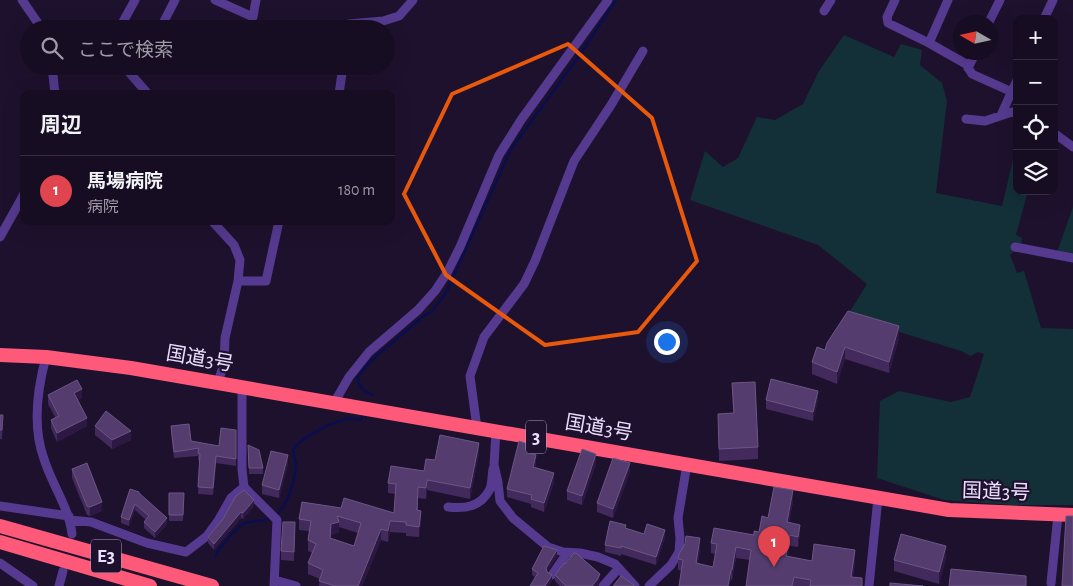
<!DOCTYPE html>
<html lang="ja">
<head>
<meta charset="utf-8">
<style>
  body { margin:0; font-family:"Alegreya Sans","Noto Sans JP",sans-serif; background:#231b2f; color:#f1f3f6 }
  .controls { position:absolute; right:15px; top:15px; display:grid; overflow:hidden; border-radius:10px; box-shadow:0 5px 20px #0002 }
  .controls button { width:45px; height:45px; display:grid; place-items:center; padding:0; border:0; border-bottom:1px solid #352d40; background:#160d22; color:#f1f3f6; font:25px sans-serif }
  .compass { position:absolute; left:953px; top:15px; width:45px; height:45px; border-radius:50%; background:#160d22; box-shadow:0 5px 20px #0002; rotate:279deg }
  .you { position:absolute; left:666px; top:341px; width:18px; height:18px; margin:-12px; border:4px solid #fff; border-radius:50%; background:#1a73e8; box-shadow:0 0 0 8px #1a73e833 }
  .badge { display:grid; place-items:center; width:32px; height:32px; border-radius:50%; background:#0aa1ff; color:#fff; font-size:16px; font-weight:700 }
  .pin { position:absolute; translate:-50% -41px; filter:drop-shadow(0 1px 2px #0008) }
  .pin::after { content:''; position:absolute; top:26px; width:18px; height:15px; background:inherit; clip-path:polygon(0 0,100% 0,50% 100%) }
  .list { margin:0; padding:0; list-style:none }
  h2 { display:flex; justify-content:space-between; align-items:center; height:65px; margin:0; padding:0 20px; font-size:21px }
  h2 small { font-size:16px; font-weight:400; color:#9e9ca5 }
  .list li { display:grid; grid-template-columns:32px 1fr auto; gap:15px; align-items:center; box-sizing:border-box; height:70px; padding:0 20px; border-top:1px solid #352d40 }
  .list b { display:block; font-size:19px; white-space:nowrap }
  .list p { margin:0; font-size:16px; white-space:nowrap; color:#9e9ca5 }
  .list em { font-size:16px; font-style:normal; color:#9e9ca5 }
  .icon { flex:none; width:28px; height:28px; fill:none; stroke:currentColor; stroke-width:2; stroke-linecap:round; stroke-linejoin:round }
  .map { position:relative; flex:none; width:1073px; height:586px; overflow:hidden }
  .search { position:absolute; background:#160d22; box-shadow:0 5px 20px #0002; left:20px; top:20px; width:375px; height:55px; display:flex; align-items:center; gap:12px; box-sizing:border-box; padding:0 18px; border-radius:28px; color:#9e9ca5; font-size:19px }
  .panel { position:absolute; background:#160d22; box-shadow:0 5px 20px #0002; left:20px; top:90px; width:375px; height:135px; border-radius:10px }
  .map>svg:first-child { display:block }
  .green { fill:#132f38 }
  .lines { fill:none; stroke-linecap:round; stroke-linejoin:round }
  .stream { stroke:#090e4f; stroke-width:2.5 }
  .minor { stroke:#553a8f; stroke-width:9 }
  .highway { stroke:#ff5979; stroke-width:14 }
  .wall { fill:#422a5c; fill-rule:evenodd }
  .shaded-wall { fill:#2c1842 }
  .building { fill:#543d6e; stroke:#6c5684; fill-rule:evenodd }
  .marked { fill:none; stroke:#e8590c; stroke-width:4; stroke-linejoin:round }
  .labels { text-anchor:middle; dominant-baseline:central; stroke-width:4.5; stroke-linejoin:round; paint-order:stroke }
  .shield { fill:#1e112e; stroke:#aea0c0; stroke-width:1 }
  .shield-label { font-size:19px; font-weight:bold; fill:#ebdeff }
  .street-label { font-size:20px; fill:#ebdeff; stroke:#1e112e }
</style>
</head>
<body>
<div class="map">
<svg width="1073" height="586" viewBox="0 0 1073 586">
  <rect width="100%" height="100%" fill="#1e112e"/>
  <!-- green -->
  <path class="green" d="M844,35l50,22 7,-13 21,6 -2,15 22,18 5,18 -11,92 66,13 15,-63v48h11l-12,44 6,3 -1,7 -11,10 7,18 7,-2 17,57 32,1v176h-63l-66,-5 -67,-22 3,-77 19,-10 52,11 19,-5 14,-43 -6,-2 -8,4 -9,-5 -114,-35 20,-32 -49,-39 -128,-45 15,-49 18,16 15,-9 19,-41 18,3 28,-16 16,-33z
    M1073,207v48l-16,-3z"/>
  <g class="lines">
    <!-- stream -->
    <path class="stream" d="M372,395l-10,-6 -5,-11c17,-25 45,-41 66,-62l8,-4 15,-19 65,-144 68,-93 37,-56
      M216,556l1,-4c7,-8 17,-23 26,-28 13,-6 25,1 36,-12 10,-12 16,-32 17,-47 0,-6 -5,-12 -1,-18 6,-9 40,-26 51,-28 5,-1 9,0 15,1l1,-3"/>
    <!-- minor -->
    <path class="minor" d="M22,0l20,29
      M215,0l38,17 3,-17
      M895,0l-8,17 1,6 41,20 37,21 6,10 40,18
      M824,11l7,-11
      M1044,19l9,-19
      M989,22l11,-22
      M119,29l16,-29
      M160,29l15,-29
      M348,29l1,-5 34,-3 16,-5 14,-16
      M929,43l19,-43
      M52,66l3,28
      M120,66l8,5 20,23
      M968,68l8,-16
      M339,94l4,-28
      M1001,115l16,-35
      M966,119l19,2 27,-9 5,2
      M1054,133l19,14
      M212,221l22,24 6,15 -2,21
      M0,237l24,-43
      M1015,247l58,11
      M46,357c-9,33 -14,69 -2,102 8,26 25,48 28,75
      M218,382l6,-18 1,-26 13,-57h28l13,-60
      M242,387v82l2,18 33,33 -3,66
      M334,403l15,-26 20,-25 49,-42 17,-19 12,-18 13,-26 39,-92 22,-35 87,-120
      M477,428l-7,-52 14,-39 40,-53 11,-23 39,-100 37,-56 32,-54
      M496,431l-2,34 4,17 2,19 13,17 35,29 15,5 17,1 18,4 17,7 20,22
      M0,506l69,10
      M448,507c17,2 33,0 42,-18 2,-5 2,-14 3,-20
      M70,520l21,2 56,21 39,9 21,-16 11,-15 13,-23 13,-11
      M0,563l33,23
      M552,575l15,-22
      M275,580l21,6
      M1051,583l7,-68
      M59,586l4,-15
      M603,586l16,-18
      M649,586l22,-21 8,-13 1,-14 -2,-20 9,-54
      M869,586l9,-88"/>
    <!-- highway -->
    <path class="highway" d="M0,355l46,2 85,11 818,142 124,5
      M0,526l212,60
      M0,542l150,44"/>
  </g>
  <!-- wall -->
  <path class="wall" d="M899,338l-10,35 -44,-14 -8,25 -25,-10v-12l13,-12z
    M732,383l26,64v12l-39,2 -1,-47 15,-1z
    M48,395l34,3 -4,2 9,26 -30,16 -6,-14v-8l4,-3 -7,-13z
    M766,400h52l-5,21 -47,-12z
    M0,415h3l-1,24h-2z
    M95,426l36,14 -19,9 -17,-14z
    M171,426l20,15 28,5 17,-16v36l-20,-3 -3,32 -15,-1 2,-33 -2,-1v-4l-24,2 -3,-25z
    M248,445l15,23v6h-14z
    M479,453l-9,46 -43,-9 -1,9 -8,-1v12l3,11 -2,16 -13,-1v-3l-16,-1 -2,10 -7,-2 -19,46h-43l1,-7 -12,-5v-11l4,-10 -4,-2v-11l1,-9 -10,-1v-11l42,-11 53,5 1,-19 -7,-1v-10l36,-12 11,-11zM339,527l19,6 -4,13 -23,-7v-4l8,-3z
    M531,454l5,10 -1,3 19,15 -10,30 -13,-5v-3l-24,-7v-8z
    M596,463l-14,42 -15,-5v-9z
    M288,464l-9,34 -17,-4v-9z
    M72,469l30,42 -12,5 -3,-1 -15,-37z
    M630,472l-17,46 -16,-6v-9z
    M169,493h15l-1,28h-14z
    M139,494l28,30 -12,14 -11,-10v-6l2,-2 -11,-10 -6,16 -8,-3v-6z
    M793,501l-4,22 11,12 -2,12 -8,-1 -2,11 24,4h43l-2,16 9,9h-116l4,-26 -14,-2 -4,22 -54,-10v-11l22,-10 -2,14 15,4 3,-13 -5,-1v-10l43,-8 5,-3 9,-14z
    M254,506l-11,13 -2,-1 -27,32 -6,-7v-6l15,-18z
    M626,529l18,5 21,3 -9,28 -35,-11v2l-16,-4v-7z
    M295,531l-1,30 -13,-1v-9z
    M557,557l-10,15 5,9 -17,-4 -3,-2v-6z
    M946,558l-7,26 -45,-13v-11z
    M565,564l35,16 -3,6h-37l-5,-5v-6z"/>
  <!-- shaded-wall -->
  <path class="shaded-wall" d="M899,326v12l-10,35v-11z
    M845,347v12l-8,25v-12z
    M82,389v9l-8,4v-9z
    M818,391v9l-5,21v-9z
    M87,418v8l-30,16v-9z
    M131,431v9l-19,9v-9z
    M479,443v10l-9,46v-11z
    M596,454v9l-14,42v-9z
    M288,455v9l-9,34v-8z
    M536,455v9l-3,11v-8z
    M630,463v9l-17,46v-9z
    M554,473v9l-10,30v-9z
    M427,480v10l-1,9v-11z
    M793,490v11l-6,32v-11z
    M254,500v6l-11,13v-6z
    M102,502v9l-12,5v-9z
    M135,504v6l-6,16v-6z
    M421,511v10l-2,16v-10z
    M241,512v6l-27,32v-6z
    M167,518v6l-12,14v-6z
    M390,521v11l-2,10v-11z
    M339,522v10l-8,3v-11z
    M800,525v10l-2,12v-10z
    M381,529v11l-19,46h-4z
    M665,530v7l-9,28v-8z
    M790,535v11l-4,21v-11z
    M700,538v11l-4,24v-10z
    M946,546v12l-7,26v-12z
    M736,547v11l-4,22v-10z
    M557,550v7l-11,17v-6z
    M855,550v11l-4,25v-9z
    M731,570v10l-2,6h-1z
    M600,574v6l-3,6h-5z
    M552,575v6l-3,5h-4z"/>
  <!-- building -->
  <path class="building" d="M848,311l51,15 -10,36 -44,-15 -8,25 -25,-10 5,-15 8,3 2,-7z
    M771,379l47,12 -5,21 -47,-12z
    M77,380l5,9 -8,4 13,25 -30,15 -6,-13 8,-4 -11,-21z
    M755,382l3,65 -39,2 -1,-35 16,-1 -2,-30z
    M106,411l25,20 -19,9 -17,-14z
    M0,415h3l-1,15h-2z
    M189,424l2,17 28,5 2,-18 15,2v29l-20,-3 -3,32 -15,-1 2,-33 -2,-1 1,-5 -25,4 -3,-26z
    M440,435l39,8 -9,45 -43,-8 -1,8 -8,-1 -1,23 4,1 -2,16 -13,-2v-3l-16,-1 -2,10 -7,-2 -23,57h-23l-16,-5 4,-11 -15,-7 8,-19 -8,-4 3,-19 -12,-2 3,-17 39,6 3,-10 50,15 2,-29 -8,-1 3,-17 33,5 2,-12 9,1zM337,516l24,7 -7,23 -24,-8 1,-14 8,-2z
    M519,441l12,4 -2,8 7,2 -3,12 21,6 -10,30 -13,-4 1,-4 -25,-6z
    M248,445l11,5 4,18h-14z
    M582,449l14,5 -14,42 -15,-5z
    M271,451l17,4 -9,35 -17,-5z
    M613,458l17,5 -17,46 -16,-6z
    M87,463l15,39 -12,5 -3,-1 -15,-37z
    M774,487l19,3 -6,32 13,3 -2,12 -8,-2 -4,21 26,5 2,-17 41,6 -4,27 11,1v8h-52l1,-6 -17,-3 -2,9h-46l5,-36 -15,-3 -4,23h-1l-3,16h-49l4,-26 -5,-1 1,-5 6,-10 1,-8 14,2 -4,25 17,4 4,-23 -6,-1 3,-15 40,7v-4l5,1 3,-16 6,2z
    M130,489l9,3v1l28,25 -12,14 -11,-10 5,-6 -14,-12 -6,16 -8,-3z
    M244,490l10,10 -11,13 -2,-1 -27,32 -6,-7 15,-18 13,-23z
    M169,493h15l-1,22h-14z
    M1066,516h7v70h-11z
    M610,521l16,4 -1,3 19,6 3,-10 18,6 -9,27 -35,-11v2l-16,-3z
    M283,522h12l-1,30 -13,-1z
    M901,534l45,12 -7,26 -45,-12z
    M544,546l13,4 -11,18 1,4 5,3 -7,11h-15l8,-13 -6,-4z
    M574,553h2l24,21 -3,6 -5,6h-26l-11,-11 9,-12 1,1z
    M951,569l75,7v10h-77z
    M621,576l13,9 -1,1h-20z
    M890,583l33,3h-33z"/>
  <!-- marked area -->
  <path class="marked" d="M568,44l84,74 45,143 -59,71 -93,13 -99,-70 -42,-81 48,-100z"/>
  <g class="labels">
    <!-- shield labels -->
    <g class="shield">
      <rect x="526" y="420.5" width="20" height="33" rx="4"/>
      <rect x="91" y="539.5" width="30" height="33" rx="4"/>
    </g>
    <g class="shield-label">
      <text x="536" y="437">3</text>
      <text x="106" y="556">E3</text>
    </g>
    <!-- street labels -->
    <g class="street-label">
      <text transform="translate(200 359) rotate(10)">国道3号</text>
      <text transform="translate(599 428) rotate(10)">国道3号</text>
      <text transform="translate(996 492) rotate(2)">国道3号</text>
    </g>
  </g>
</svg>
<div class="controls">
<button>+</button>
<button>−</button>
<button><svg class="icon" aria-label="locate" viewBox="0 0 24 24"><circle cx="12" cy="12" r="6"/><path d="M12 2v4M12 18v4M2 12h4M18 12h4"/></svg></button>
<button><svg class="icon" aria-label="layers" viewBox="0 0 24 24"><path d="M12 4l9 5-9 5-9-5zM3 14l9 5 9-5"/></svg></button>
</div>
<svg class="compass" viewBox="-18 -18 36 36"><path d="M0-13l5 13h-10z" fill="#e53935"/><path d="M0 13l5-13h-10z" fill="#9e9ca5"/></svg>
<div class="you"></div>
<div class="pin badge" style="left:774px;top:567px;background:#e0444e">1</div>
<div class="search"><svg class="icon" aria-label="search" viewBox="0 0 24 24"><circle cx="10" cy="10" r="6"/><path d="M15 15l6 6"/></svg>ここで検索</div>
<section class="panel">
<h2>周辺<small></small></h2>
<ul class="list">
<li><span class="badge" style="background:#e0444e">1</span><div><b>馬場病院</b><p>病院</p></div><em>180 m</em></li>
</ul>
</section>
</div>
</body>
</html>
